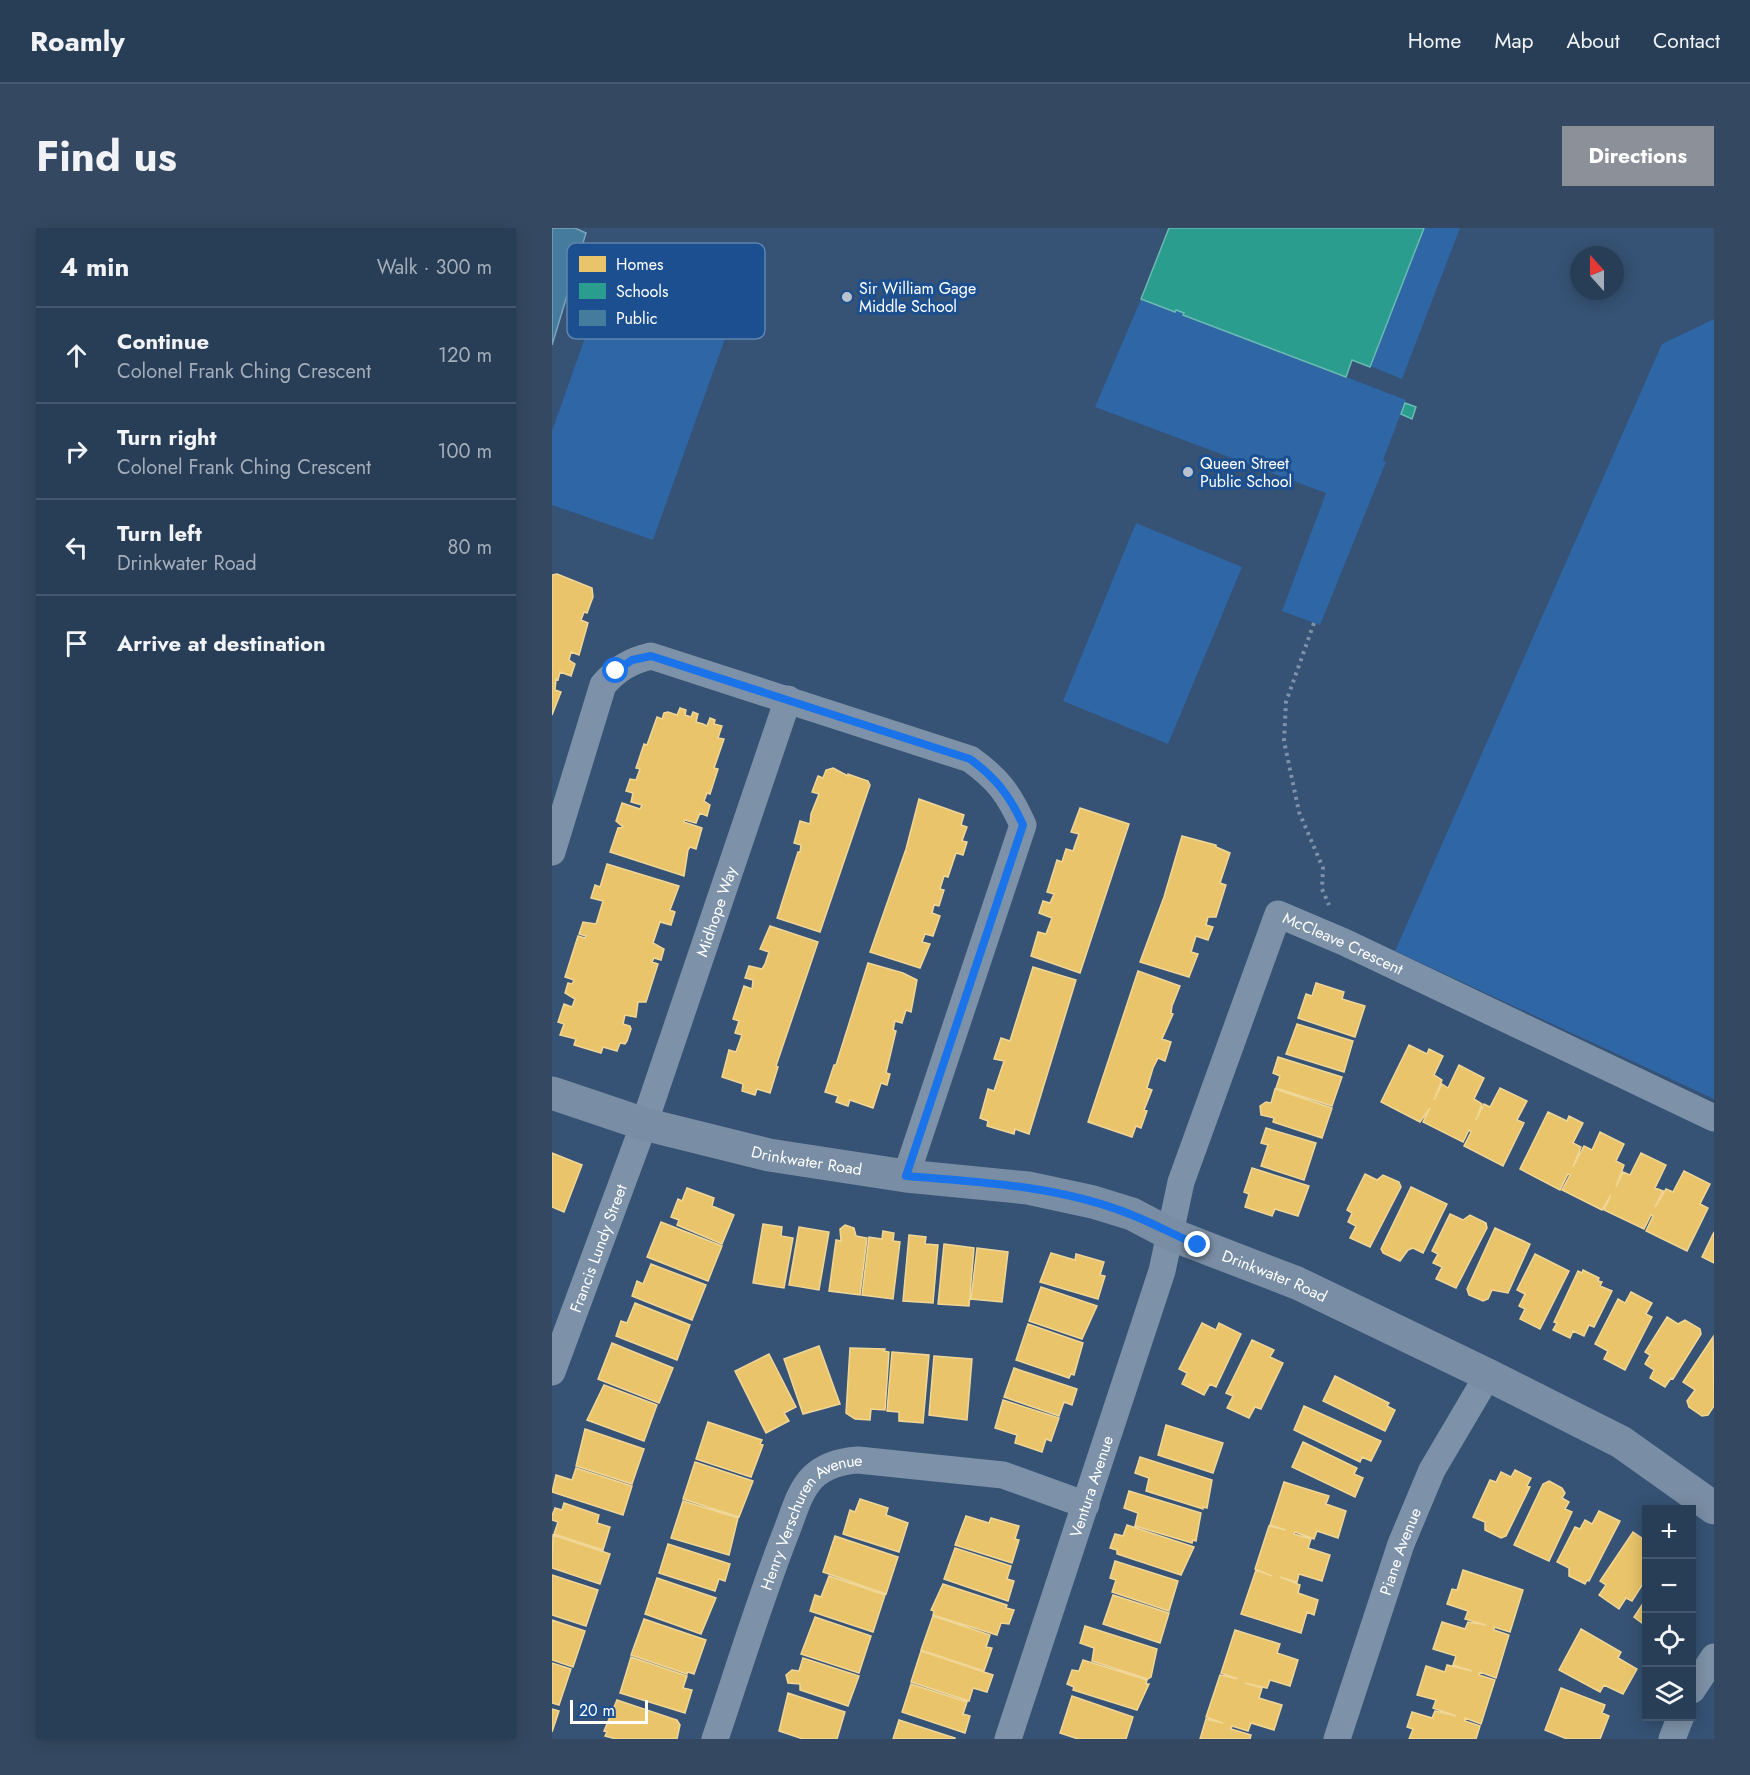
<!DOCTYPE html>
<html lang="en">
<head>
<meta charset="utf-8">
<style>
  body { margin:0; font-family:Jost,sans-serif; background:#344961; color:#f1f3f6 }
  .controls { position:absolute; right:18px; bottom:18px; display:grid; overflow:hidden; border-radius:0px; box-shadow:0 3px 15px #0003 }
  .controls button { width:54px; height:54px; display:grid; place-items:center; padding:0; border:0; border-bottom:2px solid #44576d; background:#283e57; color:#f1f3f6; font:30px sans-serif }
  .compass { position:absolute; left:1018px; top:18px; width:54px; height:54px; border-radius:50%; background:#283e57; box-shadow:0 3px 15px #0003; rotate:339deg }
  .scale { position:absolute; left:18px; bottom:15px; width:78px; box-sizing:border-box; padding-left:6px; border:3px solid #fff; border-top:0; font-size:16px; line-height:21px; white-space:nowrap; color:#fff; -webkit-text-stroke:4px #1b4f8f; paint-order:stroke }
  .stop { position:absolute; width:18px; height:18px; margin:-14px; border:4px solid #1a73e8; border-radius:50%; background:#fff }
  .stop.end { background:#1a73e8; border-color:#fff; box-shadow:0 2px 6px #0008 }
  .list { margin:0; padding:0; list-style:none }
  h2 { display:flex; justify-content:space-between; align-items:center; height:78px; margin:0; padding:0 24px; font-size:26px }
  h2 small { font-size:20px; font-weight:400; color:#a5aeba }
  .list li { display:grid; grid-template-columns:39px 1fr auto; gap:18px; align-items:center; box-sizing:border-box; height:96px; padding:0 24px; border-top:2px solid #44576d }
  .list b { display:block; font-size:22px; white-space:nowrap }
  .list p { margin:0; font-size:20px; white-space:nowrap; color:#a5aeba }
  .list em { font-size:20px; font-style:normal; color:#a5aeba }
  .icon { flex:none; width:33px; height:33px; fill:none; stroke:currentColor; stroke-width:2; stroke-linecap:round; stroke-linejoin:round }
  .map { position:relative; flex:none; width:1162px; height:1511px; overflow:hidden; border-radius:0px }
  header { display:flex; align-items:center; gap:36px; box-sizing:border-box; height:84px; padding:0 30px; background:#283e57; border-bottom:2px solid #44576d }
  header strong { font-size:28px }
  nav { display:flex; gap:33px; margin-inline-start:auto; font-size:21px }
  .intro { display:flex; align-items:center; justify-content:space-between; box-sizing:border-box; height:144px; padding:0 36px }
  h1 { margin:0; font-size:42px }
  .button { padding:15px 27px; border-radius:0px; background:#8c9099; color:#fff; font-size:21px; font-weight:700 }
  main { display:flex; gap:36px; padding:0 36px }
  aside { flex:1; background:#283e57; border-radius:0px; box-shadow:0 3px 15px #0003 }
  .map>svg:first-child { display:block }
  .green { fill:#2f66a5 }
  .homes { fill:#e9c46a; stroke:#f0d697; stroke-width:1.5 }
  .schools { fill:#2a9d8f; stroke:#6abab1; stroke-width:1.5 }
  .public { fill:#457b9d; stroke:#7da3ba; stroke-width:1.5 }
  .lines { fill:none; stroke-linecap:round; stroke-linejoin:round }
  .path { stroke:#7d92a8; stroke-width:4; stroke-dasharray:3 4.5; stroke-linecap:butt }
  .street { stroke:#7d92a8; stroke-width:27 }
  .secondary { stroke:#798da4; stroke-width:33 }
  .route { stroke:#1a73e8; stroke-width:8 }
  .poi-dot { fill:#b9c2ce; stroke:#1b4f8f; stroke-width:2 }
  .labels { text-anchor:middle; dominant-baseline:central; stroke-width:6; stroke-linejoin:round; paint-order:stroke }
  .poi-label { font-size:16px; fill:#fff; stroke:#1b4f8f; text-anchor:start }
  .street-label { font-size:16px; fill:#fff; stroke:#1b4f8f }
  .key { fill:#1b4f8f; stroke:#5f84b1; stroke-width:1.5 }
  .key-label { font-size:16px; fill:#fff }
</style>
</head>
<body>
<header>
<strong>Roamly</strong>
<nav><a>Home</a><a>Map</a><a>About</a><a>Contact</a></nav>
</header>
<div class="intro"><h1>Find us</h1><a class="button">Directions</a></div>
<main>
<aside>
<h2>4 min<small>Walk · 300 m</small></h2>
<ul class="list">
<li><svg class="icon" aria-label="ahead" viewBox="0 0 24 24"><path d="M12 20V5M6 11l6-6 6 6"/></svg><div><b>Continue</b><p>Colonel Frank Ching Crescent</p></div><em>120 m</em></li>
<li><svg class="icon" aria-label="right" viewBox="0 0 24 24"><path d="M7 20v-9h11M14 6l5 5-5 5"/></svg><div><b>Turn right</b><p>Colonel Frank Ching Crescent</p></div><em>100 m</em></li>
<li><svg class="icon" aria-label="left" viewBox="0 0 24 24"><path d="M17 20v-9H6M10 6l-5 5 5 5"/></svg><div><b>Turn left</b><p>Drinkwater Road</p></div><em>80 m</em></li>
<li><svg class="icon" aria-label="arrive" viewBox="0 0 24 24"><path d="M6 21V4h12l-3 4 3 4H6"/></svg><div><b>Arrive at destination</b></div></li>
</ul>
</aside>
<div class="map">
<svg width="1162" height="1511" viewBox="0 0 1162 1511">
  <rect width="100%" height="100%" fill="#365274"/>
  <!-- green -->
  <path class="green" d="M872,0h36l-58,151 -32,-13z
    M64,22l125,44 -88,246 -101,-35v-74z
    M589,71l43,14v2l222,85 -23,60 3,2 -66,163 -38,-14 44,-118 -231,-86z
    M1162,91v780l-319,-148 267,-607z
    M584,295l106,44 -74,177 -105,-43z"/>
  <!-- homes -->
  <path class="homes" d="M5,346l35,14 1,9 -6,16 -3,-1 -3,8 7,3 -9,32 -8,-3 -2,8 6,4 -4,12 -11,-4 -2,8 -2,-1 -1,11 6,2 -9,23v-140z
    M128,480l6,2 -1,5 6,2 2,-5 5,2 -2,8 7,2 4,2 3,-8 5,2 -1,4 8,2 -4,12 6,1 -10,29 4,1 -8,25 -3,-1 -3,8 6,4 -3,11 -7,-3 -4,10 -11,-3 -1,2 18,6 -6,21 -6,-2 -2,3 -4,26 -74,-24 8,-24 5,-1 -7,-6 6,-18 18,6 2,-4 -11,-3 2,-9 -7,-2 4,-12 6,1 4,-11 -4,-1 8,-24 3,1 10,-28 5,2 2,-6 4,-1 9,3z
    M281,540l15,8v-2l20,7 2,4 -50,147 -43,-14 21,-66h2l1,-7 -7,-2 6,-22 10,3 1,-10 8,-20 -7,-2 6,-16 5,2 3,-8z
    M367,571l45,16 -3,10 6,2 -5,14 5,1 -4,13 -7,-2 -8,24 -4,-1 -4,13 4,1 -5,16 -5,-1 -2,8 8,3 -7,20 -8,-2 -3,8 8,2 -10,24 -50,-16 36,-103z
    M528,580l49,16 -49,149 -49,-17 7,-24 8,2 6,-16 -13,-5 4,-12 7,2 4,-9 -7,-2 10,-32 5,2 4,-13 7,2 2,-6 4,-11 -8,-2z
    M630,608l34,9v2l14,6 -10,30 6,2 -10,32h-8l-2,8 7,2 -5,13 -12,-4 -5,16 7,2 -9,23 -49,-15 24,-65z
    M55,636l72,22 -9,24 5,2 -4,13 -11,-3 -7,21 11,6 -3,11 -7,-2 -2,4 6,2 -12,38h-8l-2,15 -11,-2 -2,9 7,2 1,3 -4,12 -2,3 -5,-1 -3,8 -14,-4 -2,6 -27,-8 2,-6 -16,-4 4,-11 -6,-2 6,-18 8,3 3,-8 -10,-6 3,-10 4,1 2,-4 -9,-3 13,-41 7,2 1,-2 -7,-2 4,-12 13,2 7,-23 -12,-3 4,-13 5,2z
    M218,698l48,16 -42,124 2,1 -8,26 -13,-4 -2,6 -13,-4 1,-7 -21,-7 7,-27 7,2 6,-17 -7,-2 4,-12 -6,-2 11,-33 8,3 1,-9 -8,-2 4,-12 13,3 3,-5 4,-12 -9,-3z
    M316,735l35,10 14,7 -6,32 -5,-2 -4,13 -7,-2 -2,9 3,1 -10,42 4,1 -3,11 -6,-2 -8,25 -23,-8 -2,6 -12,-4 2,-6 -13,-4 9,-27h2z
    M481,739l43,13 -47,154 -14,-5 -1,5 -27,-8 1,-5 -8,-3 8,-29 6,2 10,-30 -10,-2 7,-21 9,3z
    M586,743l42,15 -8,20 -1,7 2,1 -11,25 9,3 -6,19 -7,-3 -5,10 -6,20 5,2 -8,20 3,1 -6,17 -5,-2 -4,11 -44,-15z
    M764,755l28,9 -2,7 23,7 -10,31 -57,-19 8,-24 6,2z
    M745,796l56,17 -9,31 -58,-18z
    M857,817l18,9 2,-5 14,7 -9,19 8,5 -8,20 8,-16 6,4 11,-23 25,13 -10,21 8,5 -6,16 8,-16 6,3 10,-19 27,13 -10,19 7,3 -21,43 -39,-20 7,-14 -2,-2 -6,12 -40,-20 7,-14 -10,14 -39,-20z
    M726,829l64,20 -10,29 -56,-18 4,-12 -7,-3z
    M723,861l57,19 -10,30 -49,-16 1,-4 -13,-3 -1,-9 6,-4 5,1z
    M996,884l19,9 2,-5 14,7 -10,20 8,4 -8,20 11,-21 8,4 8,-18 24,12 -8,17 8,4 -8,22 7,-15 7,3 11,-22 25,12 -11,23 8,3 -8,16 11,-18 7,3 11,-21 26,13 -10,20 8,4 -21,43 -41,-20 7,-15 -2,-1 -7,14 -40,-19 7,-15 -9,15 -40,-20 8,-15 -2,-1 -8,16 -40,-21z
    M714,900l50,15 -12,37 -43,-14 7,-21 -7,-2z
    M0,925l30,12 -18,47 -12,-5z
    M700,940l57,18 -11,30 -23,-7 -3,7 -27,-9 4,-13 -5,-2z
    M813,946l12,6 6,-5 16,7 2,5 -31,60 -20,-9 6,-12 -8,-4 4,-9 -5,-3z
    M859,959l36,17 -24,49 -10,-5 -5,2 -8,11 -17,-8 -2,-4z
    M135,960l27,10 -2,8 22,9 -12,29 -45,-19 2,-5 -8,-3 7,-18 4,2z
    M898,986l13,6 7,-5 16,8 1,5 -31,60 -20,-9 6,-12 -9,-4 5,-9 -6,-3z
    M109,994l61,24 -14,35 -61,-24z
    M211,996l19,3 -1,9 12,2 -9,50 -31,-5z
    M293,997l9,3 2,8 11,2 -7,57 -31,-4 7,-51 5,1 -1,-12z
    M247,999l30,5 -10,58 -30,-5z
    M943,1000l35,16 -22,49 -16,-3 -4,9 -5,2 -14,-6 -2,-6z
    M331,1003l11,2 -1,8 7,1 -7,57 -31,-4 7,-58 13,2z
    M1162,1004v31l-12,-6z
    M357,1007l17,2 -1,7 13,1 -5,58 -30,-2z
    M392,1016l30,4 -5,58 -31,-2z
    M425,1020l31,4 -6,50 -31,-3z
    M499,1025l24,7 1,-6 28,8 -4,13 5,1 -7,23 -58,-17z
    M983,1026l34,17 -29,58 -20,-10 5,-10 -6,-3 6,-12 -8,-4z
    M99,1036l55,21 -14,35 -60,-24 5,-15 6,3z
    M1031,1042l16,8 -1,3 4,1 -2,4 12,5 -18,36 -5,-2 -5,11 -11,-5 -3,7 -17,-8 4,-7 -3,-1 24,-51 4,2z
    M489,1059l56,19 -15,33 -53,-18z
    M1079,1064l21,11 -6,11 6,3 -27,53 -21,-11 4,-8 -13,-7 23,-45 7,4z
    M83,1075l55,22 -13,35 -61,-24 5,-15 6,2z
    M1115,1089l11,7 7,-4 15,9 1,5 -28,45 -2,-1 -6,9 -15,-9 4,-8 -9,-6 5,-9 -5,-3z
    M650,1095l14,7 3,-7 22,11 -25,53 -6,-3 -6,11 -22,-11 5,-11 -8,-4z
    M476,1096l55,19 -9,32 -3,-1 -2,4 -53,-18z
    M1161,1109l1,69 -6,9 -6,1 -13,-9 -2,-6 8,-11 -12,-8z
    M700,1112l22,10 -4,7 13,6 -22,46 -6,-2 -6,11 -22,-10 6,-12 -7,-3z
    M60,1115l61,25 -14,35 -61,-24z
    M267,1118l21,58 -37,10 -19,-55z
    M298,1120l35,1 -1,2 5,1 -4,58 -14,-1 -1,11 -15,-1 -9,-6z
    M340,1124l37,3 -6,68 -24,-2v-9l-12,-1z
    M217,1126l27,53 -12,6 5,8 -23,12 -31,-62z
    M382,1128l38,3 -5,61 -38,-5z
    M462,1140l63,21 -5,16 -8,-3 -5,14 -55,-19z
    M783,1148l54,27 -2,3 8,4 -10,21 -62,-30z
    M52,1157l53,20 -13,36 -57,-21z
    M451,1172l56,18 -8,23 -5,-2 -4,13 -27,-9 2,-8 -22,-7z
    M752,1178l77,35 -10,20 -9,-4 -2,5 -66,-32z
    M156,1194l54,18 -2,4 3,1 -12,32 -55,-18z
    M614,1197l57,18 -10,30 -55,-18z
    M33,1201l59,20 -12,35 -56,-18z
    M751,1214l54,26 -3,6 9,4 -8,19 -63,-30z
    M588,1229l72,23 -5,28 -4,-1v2l-57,-18 3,-13 -14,-5z
    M143,1234l58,19 -14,36 -56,-18z
    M24,1240l56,18 -9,29 -71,-23 4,-17 16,5z
    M963,1242l16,8 -4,8 3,1 -24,49 -5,2 -16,-8v-8l-12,-5 17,-37 6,2 5,-10 10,5z
    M997,1253l13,7 3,5 -3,5 7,4 -4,7 7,3 -23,49 -35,-16 29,-61z
    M732,1254l45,14 -3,8 20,7 -8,27 -21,-7 -3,8 -19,-7 -1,2 17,5 -3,9 22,7 -8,26 -23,-7 -2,8 -17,-5 20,8 -2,8 20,7 -4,15 -7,-3 -6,21 -60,-19 15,-44 16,6 -17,-7 14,-43 17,4 -16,-5z
    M577,1263l72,22 -5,28 -3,-1 -1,3 -57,-17 3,-13 -14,-5z
    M308,1271l28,9 -2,7 22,8 -9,29 -56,-18 7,-24 5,2z
    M131,1273l55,17 -9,37 -58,-17z
    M12,1275l35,12 -2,8 13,4 -7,23 -49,-16 4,-12 -6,-2v-4l3,-8 7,2z
    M1047,1283l21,10 -31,60 -2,-1 -2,4 -16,-8v-8l-12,-6 18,-35 5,2 5,-9 7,4z
    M414,1288l23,7 2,-5 28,8 -4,13 4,1 -7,23 -57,-18z
    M575,1297l67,22 -13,28 -64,-21v-4l-7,-2 5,-14 8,2z
    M1081,1304l13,9v38l-14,22 -6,-3 -7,11 -20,-14 7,-10 -6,-4z
    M1,1307l57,19 -10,30 -48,-16z
    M283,1308l63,21 -12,37 -63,-22z
    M116,1316l62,20 -5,17 -6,-2 -4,12 -56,-18z
    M403,1320l56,18 -4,13 7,2 -6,20 -64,-22z
    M563,1333l63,20 -9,30 -57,-19 4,-12 -6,-2z
    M911,1342l60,20 -13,42 -16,-5v3l15,5 -13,43 -16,-6 -1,3 16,5 -14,44 -16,-6v3l15,5 -4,13h-67l4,-10 -6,-2 5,-15 20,6 3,-7 21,5 -23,-8 3,-8 -19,-5 9,-29 19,6 2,-7 25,6 -19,-6 3,-9 -23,-7 9,-27 23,7 3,-7 18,3 -21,-6 3,-8 -21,-7 5,-15 5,1z
    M0,1347l46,15 -12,36 -34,-11z
    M277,1348l56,19 -12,37 -63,-21 5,-16 6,2z
    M105,1350l59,20 -15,36 -56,-20z
    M391,1356l64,21 -1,3 8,2 -5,14 -8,-1 -4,12 -64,-20 1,-4 -3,-1z
    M561,1367l56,18 -9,30 -57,-19z
    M1094,1371v27l-12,-9z
    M381,1388l57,19 -4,12 6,1 -8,23 -63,-21z
    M263,1389l56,19 -12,37 -58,-19z
    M92,1391l62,21 -12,34 -6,-2 -1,2 -56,-19z
    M0,1392l33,11 -12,36 -21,-7z
    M533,1398l72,23 -6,28 -3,2 -56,-18 2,-13 -14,-5z
    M1029,1401l40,23 -3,6 19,11 -14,25 -19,-9 -4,7 -41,-22z
    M683,1402l45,14 -3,9 21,7 -8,26 -20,-6 -3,8 -22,-5 17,5 -3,10 23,7 -8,25 -23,-7 -3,8 -16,-5 -1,3 20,6 -1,4h-50l6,-20 17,4 -17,-6 14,-42 18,4 -17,-6z
    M369,1423l72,24 -6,17 -14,-4 -4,13 -58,-19z
    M79,1429l56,19 -4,12 9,2 -7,23 -65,-20z
    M251,1430l56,18 -11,30 -48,-16v-6l-12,-1 -2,-8 6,-5 7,1z
    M531,1432l64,20 -1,4h3l-12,26 -64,-20 1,-3 -7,-3 5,-14 7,1z
    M0,1435l19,6 -12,36 -7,-2z
    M359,1456l56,18 -4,12 7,2 -5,17 -63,-21z
    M1009,1460l44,17 -3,8 7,3 -9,23h-33l-22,-9z
    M236,1465l57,19 -8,27h-34l-24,-8z
    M520,1468l61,21 -7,22h-48l-18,-6z
    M65,1472l60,20 3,5 -3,14h-61l-11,-3 2,-4 -3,-1z
    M0,1481l7,2 -7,21z
    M347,1492l56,18v1h-62z"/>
  <!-- schools -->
  <path class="schools" d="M617,0h255l-54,139 -18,-7 -6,17 -163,-62 1,-2 -8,-3 -1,2 -34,-13z
    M853,175l11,4 -4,12 -11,-5z"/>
  <!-- public -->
  <path class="public" d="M0,0h23l11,5 -34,112z"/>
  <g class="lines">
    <!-- path -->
    <path class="path" d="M762,395l-28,79 -2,39 15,71 24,56 -1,21 7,16"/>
    <!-- street -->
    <g class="street">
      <path d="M0,624l51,-167c14,-16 27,-24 48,-29l319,103c28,20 39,35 53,66l-117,351"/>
      <path id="s1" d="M0,1144l92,-248 144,-425"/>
      <path d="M1140,1462l22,-33"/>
      <path id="s2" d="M163,1511c23,-68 44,-137 70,-204 8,-19 13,-42 27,-57 13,-13 29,-17 46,-18l145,15 83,30"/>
      <path id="s3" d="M456,1511l154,-468 19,-89 97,-268 66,28 370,176"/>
      <path id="s4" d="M785,1511l64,-195 31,-74 56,-95"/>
      <path d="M1120,1511l9,-23"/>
    </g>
    <!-- secondary -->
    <path class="secondary" id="s5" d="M0,865l92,31 125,31 137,21 122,12 65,14 39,12 38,20 127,49 191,92 133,67 93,66"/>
  </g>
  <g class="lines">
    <!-- route -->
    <path class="route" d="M64,443l16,-11 19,-4 319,103c26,19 40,37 53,66l-117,351c75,6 155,10 226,39 23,9 44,21 66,30"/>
  </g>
  <!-- markers -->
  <g class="poi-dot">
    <circle cx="295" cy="69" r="6"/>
    <circle cx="636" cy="244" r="6"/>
  </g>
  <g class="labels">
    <!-- poi labels -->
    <g class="poi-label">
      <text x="307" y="60">Sir William Gage<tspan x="307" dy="18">Middle School</tspan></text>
      <text x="648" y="235">Queen Street<tspan x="648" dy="18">Public School</tspan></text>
    </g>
    <!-- street labels -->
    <g class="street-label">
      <text stroke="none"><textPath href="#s1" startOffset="489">Midhope Way</textPath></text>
      <text stroke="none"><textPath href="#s3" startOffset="940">McCleave Crescent</textPath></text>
      <text stroke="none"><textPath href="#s5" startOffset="264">Drinkwater Road</textPath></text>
      <text stroke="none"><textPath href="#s1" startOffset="132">Francis Lundy Street</textPath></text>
      <text stroke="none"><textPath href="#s5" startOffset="750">Drinkwater Road</textPath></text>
      <text stroke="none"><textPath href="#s3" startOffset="266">Ventura Avenue</textPath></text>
      <text stroke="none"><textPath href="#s2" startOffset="246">Henry Verschuren Avenue</textPath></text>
      <text stroke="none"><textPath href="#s4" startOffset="198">Piane Avenue</textPath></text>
    </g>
  </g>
  <!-- legend -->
  <rect x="15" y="15" width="198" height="96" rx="9" class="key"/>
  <rect x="27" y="28" width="27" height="16" fill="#e9c46a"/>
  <rect x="27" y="55" width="27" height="16" fill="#2a9d8f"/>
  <rect x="27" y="82" width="27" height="16" fill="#457b9d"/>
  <g class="key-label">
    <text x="64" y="42">Homes</text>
    <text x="64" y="69">Schools</text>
    <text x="64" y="96">Public</text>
  </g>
</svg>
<div class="controls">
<button>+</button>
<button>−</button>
<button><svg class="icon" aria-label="locate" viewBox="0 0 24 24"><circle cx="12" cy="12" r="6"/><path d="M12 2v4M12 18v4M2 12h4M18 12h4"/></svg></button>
<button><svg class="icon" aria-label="layers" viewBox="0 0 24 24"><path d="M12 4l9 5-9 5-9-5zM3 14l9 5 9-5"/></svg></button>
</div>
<svg class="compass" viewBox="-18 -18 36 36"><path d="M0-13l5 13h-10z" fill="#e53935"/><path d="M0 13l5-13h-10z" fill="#a5aeba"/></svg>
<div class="scale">20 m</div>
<div class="stop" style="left:64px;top:443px"></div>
<div class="stop end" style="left:646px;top:1017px"></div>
</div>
</main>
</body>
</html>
